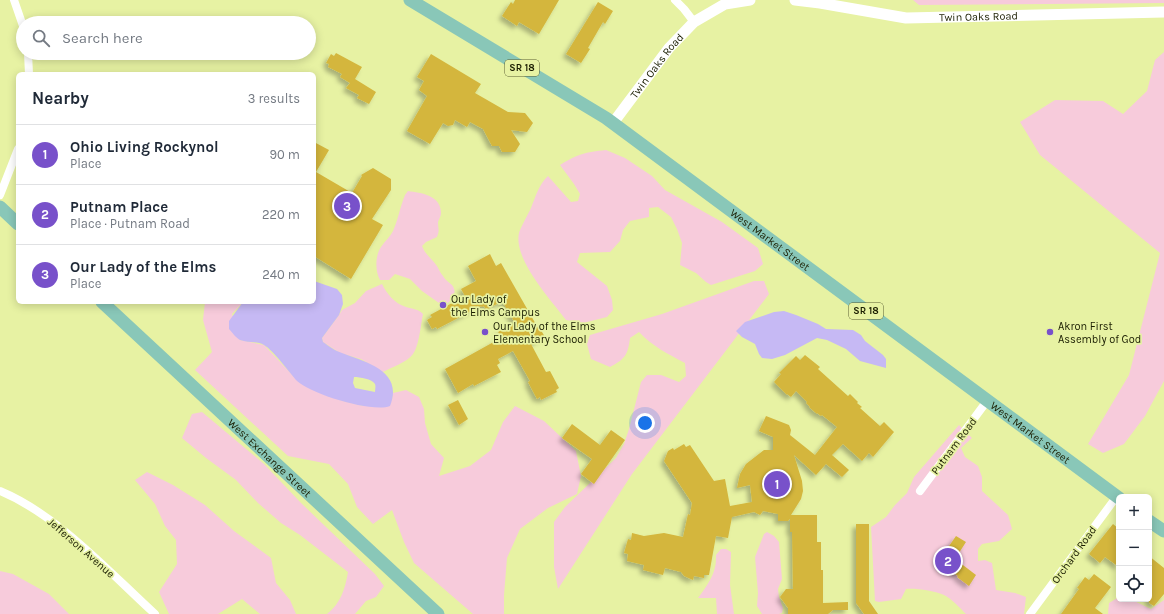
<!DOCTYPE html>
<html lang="en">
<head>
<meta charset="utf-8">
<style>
  body { margin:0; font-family:Karla,sans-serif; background:#f2f2f3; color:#1f2937 }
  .controls { position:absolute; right:12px; bottom:12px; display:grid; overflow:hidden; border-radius:6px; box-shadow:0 2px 10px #0003 }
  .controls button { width:36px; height:36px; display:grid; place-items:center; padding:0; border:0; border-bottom:1px solid #e0e1e3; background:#fff; color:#1f2937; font:20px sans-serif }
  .you { position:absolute; left:645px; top:423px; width:14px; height:14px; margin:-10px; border:3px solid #fff; border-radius:50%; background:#1a73e8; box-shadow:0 0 0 6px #1a73e833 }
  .badge { display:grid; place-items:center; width:26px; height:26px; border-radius:50%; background:#7851ca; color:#fff; font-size:13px; font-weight:700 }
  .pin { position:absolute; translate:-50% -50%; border:2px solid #fff; box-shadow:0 1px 4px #0006 }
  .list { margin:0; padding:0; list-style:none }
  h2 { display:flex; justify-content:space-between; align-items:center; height:52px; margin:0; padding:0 16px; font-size:17px }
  h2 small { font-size:13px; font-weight:400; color:#747a83 }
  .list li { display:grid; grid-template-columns:26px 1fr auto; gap:12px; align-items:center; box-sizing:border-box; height:60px; padding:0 16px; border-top:1px solid #e0e1e3 }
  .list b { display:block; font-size:15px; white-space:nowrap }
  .list p { margin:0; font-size:13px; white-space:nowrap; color:#747a83 }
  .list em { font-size:13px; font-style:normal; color:#747a83 }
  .icon { flex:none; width:22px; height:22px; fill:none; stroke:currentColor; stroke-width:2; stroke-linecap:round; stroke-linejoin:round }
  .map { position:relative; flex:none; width:1164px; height:614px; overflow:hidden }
  .search { position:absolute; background:#fff; box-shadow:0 2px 10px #0003; left:16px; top:16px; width:300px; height:44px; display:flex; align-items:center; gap:10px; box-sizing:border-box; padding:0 14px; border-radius:22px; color:#747a83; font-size:15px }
  .panel { position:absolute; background:#fff; box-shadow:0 2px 10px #0003; left:16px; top:72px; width:300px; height:232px; border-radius:6px }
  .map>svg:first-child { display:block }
  .green { fill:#f7cbdb }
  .water { fill:#c6b9f4; fill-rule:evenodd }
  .building { fill:#d4b63c; filter:url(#shadow) }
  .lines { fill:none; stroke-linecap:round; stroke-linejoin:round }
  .street { stroke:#fff; stroke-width:8 }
  .secondary { stroke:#fff; stroke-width:11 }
  .primary { stroke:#89c7b8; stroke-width:13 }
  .poi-dot { fill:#7851ca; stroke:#e7f2a3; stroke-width:1.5 }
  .labels { text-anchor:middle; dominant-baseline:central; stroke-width:3.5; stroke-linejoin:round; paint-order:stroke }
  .shield { fill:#e7f2a3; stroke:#585d31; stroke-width:1 }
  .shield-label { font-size:10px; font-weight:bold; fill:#1a1d00 }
  .street-label { font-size:11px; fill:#1a1d00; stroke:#e7f2a3 }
  .poi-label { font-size:11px; fill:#1a1d00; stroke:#e7f2a3; text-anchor:start }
</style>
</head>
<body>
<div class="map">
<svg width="1164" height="614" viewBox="0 0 1164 614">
  <defs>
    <filter id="shadow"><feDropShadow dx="-3.5" dy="3.5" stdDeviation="2" flood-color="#0004"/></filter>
  </defs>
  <rect width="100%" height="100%" fill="#e7f2a3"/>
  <!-- green -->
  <path class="green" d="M913,0h251v3l-245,2z
    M1164,52v329l-19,35 -21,28 -21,9 -15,-9 41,-69 31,-122 -120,-98 -20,-33 35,-22 48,1 20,13 24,-23 8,-31z
    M606,150l19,8 27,18 13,14 57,32 36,26 5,16 -8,7 -44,14 -5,-3 -10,-9 -16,-8 2,-22 -5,-14 -6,-12 -13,-10 -9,1v9l-19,4 -7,9 -3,11 -10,11 -30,1 -3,9 30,24 5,14 1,10 -6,7 -24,6 -17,-3c-15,-20 -53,-61 -47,-87 1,-4 9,-19 12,-25 4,-10 8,-24 17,-32l23,26 7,-1 2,-7 -6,-10 -14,-19c18,-11 25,-13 46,-15z
    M408,191c13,2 33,4 33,22 0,3 -2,6 -3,9 0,7 2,8 -1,15l-11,5 -4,4c3,8 9,12 15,20 2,3 3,7 6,10 2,4 6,6 9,9 7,9 -2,18 -10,21l-3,-3 -17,-12 -12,-12 -15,-5 -6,6h-9c-5,-9 -5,-24 1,-33 4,-6 9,-10 12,-16 5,-11 7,-24 12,-36z
    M754,281h10l5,13 -137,180 -74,115 -4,-22v-45l11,-15 51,-49 8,-14 5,-15 12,-47 6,-7h14l18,7 7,-6 -1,-13c-17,-9 -33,-17 -46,-31l-9,6c-2,17 -5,21 -20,29l-19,-8 -4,-15 3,-9 72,-21z
    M382,284c5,10 12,19 24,23 7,2 12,2 17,7 -2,10 -4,32 -10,40 -7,9 -21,13 -30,18l-22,-13 -21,-6 -17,-11 -1,-4 17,-23 3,-5 13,-7 11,-12z
    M205,302h38l-11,12 8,26 24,5 35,37 18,9 26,10 21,5 28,-6 1,-7 13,-3 13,7 5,12 1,14 6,21 13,14 -5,18 31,-10 21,-16 12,-28 12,-16 29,15 32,30 5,25 -4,18 -29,14 -28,21 -13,29 -3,37v19h-31l-59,-51 -10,-21 -12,-32 -19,14 -16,-17 -9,-23 -19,-20 -41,-8 -93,-86 17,-18 -9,-32z
    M202,412l62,52 37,39 74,71 9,12 -8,11 -10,4 -11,13h-28c14,-11 18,-25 21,-42l-48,-37 -19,-12 -23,-20 -22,-23 -30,-22 -24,-20 10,-24z
    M959,425l13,13 -11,10 4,9 13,9 4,11v14l26,24 4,14 -13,12 -17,3 -4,5v12l7,-1 7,3 4,27 19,3 11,4 -2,17h-58c-6,-6 -14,-15 -22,-19 -9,-4 -28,-7 -38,-6l-5,10 -22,3 -4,-1 -4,-74 15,-10 9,-12 12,-12 7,-16z
    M147,472l26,13 32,20 29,26 37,27 5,25 14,17 6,14h-36l-18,-15 -24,15h-49l-10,-22 18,-28 -1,-24 -11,-14 -10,-22 -20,-24z
    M767,532l7,4 5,6 3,37 -4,10 1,8 4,11 -1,5 -3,1h-17l-5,-8 1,-13 -3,-36 9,-23z
    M721,549h5l5,3 -1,33 4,29h-17l-1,-16h-18c10,-14 19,-25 18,-43z
    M0,571l13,3 36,20 20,20h-69z
    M1119,597v2h11l21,10 13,-9v14h-56l1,-11z"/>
  <!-- water -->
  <path class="water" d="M314,281l23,8 5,6 1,9 -4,11 -17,23 1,4c6,4 12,9 19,11 24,9 62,18 48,53 -18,7 -79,-12 -93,-25 -8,-9 -24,-31 -33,-36 -7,-4 -17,-2 -24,-5 -4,-2 -8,-8 -11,-11v-8l14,-19h71zM354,377c6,0 18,2 21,7 1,2 0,6 0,8l-20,-4 -2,-5z
    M784,311l12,4 22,9 8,5 27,1 8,5 4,6 18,14 3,4v9l-26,-7 -14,-12 -19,-9 -10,-2 -32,17 -13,4 -10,-1 -3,-4 -4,-10 -13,-7 -6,-6 9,-9 29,-10z"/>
  <!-- building -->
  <path class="building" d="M515,0h44l-20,34 -20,-12 -2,4 -15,-10 9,-14 2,2z
    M598,2l15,9 -8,13 -2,-2 -15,26 2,1 -9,14 -15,-9z
    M336,53l26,14 -7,12 21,13 -7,12 -12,-6 2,-3 -13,-7 4,-5 -10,-6 2,-3 -14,-7 1,-3 -3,-1 5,-9 3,2z
    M431,54l50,30 -6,9 33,19 17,1 8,10 -6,9 -16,-2 9,14 -5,8h-13l-3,-6h-7l-9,-17 -13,-7 -3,5 -12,-7 -2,5 -5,1 -5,-3 -13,21 -23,-13 20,-35 -8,-6 5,-9 -7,-4z
    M314,142l15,8 -13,22 36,21 10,-17 -1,-1 12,-7 18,11v11l-19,29 11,6 -32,54 -37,-23z
    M490,254l6,12 5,-3 37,65 1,-1 6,10 -14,7 15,28 4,-1 9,17 -3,2 1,2 -16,8 -1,-3 -3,2 -9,-17 2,-1 -17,-30 -15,8 2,4 -3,2 4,7 -27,14 -1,-2 -15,9 -13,-24 54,-30 -1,-1 3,-2 -3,-4 17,-9 -13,-22 -16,9 -2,-4 -2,1 -1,-1 -44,23 -1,-2 -4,2 -5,-9 5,-3 -2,-2 35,-19 -4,-7 15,-8 -8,-15z
    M805,355l15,12 -2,2 30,27 2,-2 8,8 -1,1 5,4 -2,1 20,18 4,-4 10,10 -21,25 -4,-4 -7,8 -19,-17 -11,11 17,15 -7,7 -16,-13 -10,11 -22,-20 8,26 1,10 -2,8 -10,16h26v27h4v28h2v33l25,-1v8h-15l-5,4h-40v-6l-8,-11 6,-8h7l-1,-57h-2v-13l-2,2h-10v-7l-15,-3 -3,4 -6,-3 -22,5 -4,21 -12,-2 -7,39h-5v3l-10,-2 -1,4 -9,-4 -3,-4 -16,-4 -2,7 -20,-5 1,-5 -17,-4 1,-7 -4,-1 4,-14 3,1 1,-7 12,3 20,-3 19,4 5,-23 2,1 2,-12 -28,-42 4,-10 5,-3 1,2 10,-6 2,3 4,-2 24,36 11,-2 5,27 22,-4 -2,-17 -13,3 3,-14 6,-10 18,-14h9v-13l-14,-6 7,-15 23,9 2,5 -1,5 25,20 22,-28 -15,-12 -1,1 -4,-3v1l-8,-7h1l-4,-4 1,-1 -11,-11 -5,6 -4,-3v1l-13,-13 7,-8 -2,-1 17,-17 4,4z
    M458,400l10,19 -9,6 -11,-20z
    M572,424l28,21 11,-15 14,10 -31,44 -13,-10 11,-15 -30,-21z
    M856,524h13v77l9,13h-14l-8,-11z
    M1113,524l6,5v38l-14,-10 -5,6 -11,-9z
    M956,536l10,6 -11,17 21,16 -7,11 -12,-9 1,-1 -20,-14z
    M1149,556l15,12v26l-10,12 -5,-3z
    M1094,574l17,13 -16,21 8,6h-42l18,-25 -2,-1 8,-11 4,3z"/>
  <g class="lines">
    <!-- street -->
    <path class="street" d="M14,0l9,26
      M675,0l9,9 10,13
      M28,53l1,21
      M0,195l18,-46
      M0,491c58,24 109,81 155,123
      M920,491l67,-90
      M1030,614l87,-118"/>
    <!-- secondary -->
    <g class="secondary">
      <path id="s1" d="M795,0l25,3 86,15 258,-6"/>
      <path id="s2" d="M613,123l56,-75 25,-26 31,-18 25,-4"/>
    </g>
    <!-- primary -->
    <g class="primary">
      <path id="s3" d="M410,0l196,118 513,380"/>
      <path d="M0,207l18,17"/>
      <path id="s4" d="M102,302l336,312"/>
      <path d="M1149,521l15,10"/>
    </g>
  </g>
  <!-- markers -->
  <g class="poi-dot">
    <circle cx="443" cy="305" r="4"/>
    <circle cx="485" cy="332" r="4"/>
    <circle cx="1050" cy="332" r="4"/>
  </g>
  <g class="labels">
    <!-- shield labels -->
    <g class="shield">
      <rect x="505" y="60" width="34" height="16" rx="3"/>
      <rect x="849" y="303" width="34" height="16" rx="3"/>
    </g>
    <g class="shield-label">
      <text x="522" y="68">SR 18</text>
      <text x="866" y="311">SR 18</text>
    </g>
    <!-- street labels -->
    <g class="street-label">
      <text stroke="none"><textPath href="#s1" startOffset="185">Twin Oaks Road</textPath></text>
      <text stroke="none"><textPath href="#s2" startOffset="72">Twin Oaks Road</textPath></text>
      <text stroke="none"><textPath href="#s3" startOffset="433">West Market Street</textPath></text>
      <text stroke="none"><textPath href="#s3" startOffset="757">West Market Street</textPath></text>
      <text transform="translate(954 446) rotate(-53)">Putnam Road</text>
      <text stroke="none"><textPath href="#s4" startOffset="229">West Exchange Street</textPath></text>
      <text transform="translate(81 548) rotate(41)">Jefferson Avenue</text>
      <text transform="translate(1074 555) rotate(-54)">Orchard Road</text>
    </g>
    <!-- poi labels -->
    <g class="poi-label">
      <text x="451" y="299">Our Lady of<tspan x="451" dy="13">the Elms Campus</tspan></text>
      <text x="493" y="326">Our Lady of the Elms<tspan x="493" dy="13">Elementary School</tspan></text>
      <text x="1058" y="326">Akron First<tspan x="1058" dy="13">Assembly of God</tspan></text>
    </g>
  </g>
</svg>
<div class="controls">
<button>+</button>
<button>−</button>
<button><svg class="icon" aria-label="locate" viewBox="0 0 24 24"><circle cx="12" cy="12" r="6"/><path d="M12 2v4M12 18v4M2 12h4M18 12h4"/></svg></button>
</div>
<div class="you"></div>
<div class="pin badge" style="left:777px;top:484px">1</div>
<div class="pin badge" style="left:948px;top:561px">2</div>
<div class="pin badge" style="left:347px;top:206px">3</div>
<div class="search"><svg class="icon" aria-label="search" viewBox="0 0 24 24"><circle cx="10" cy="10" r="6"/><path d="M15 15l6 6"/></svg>Search here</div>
<section class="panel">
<h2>Nearby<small>3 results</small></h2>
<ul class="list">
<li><span class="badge">1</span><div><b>Ohio Living Rockynol</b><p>Place</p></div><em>90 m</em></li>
<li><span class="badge">2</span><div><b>Putnam Place</b><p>Place · Putnam Road</p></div><em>220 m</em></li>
<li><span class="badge">3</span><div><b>Our Lady of the Elms</b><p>Place</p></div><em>240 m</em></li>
</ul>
</section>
</div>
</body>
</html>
